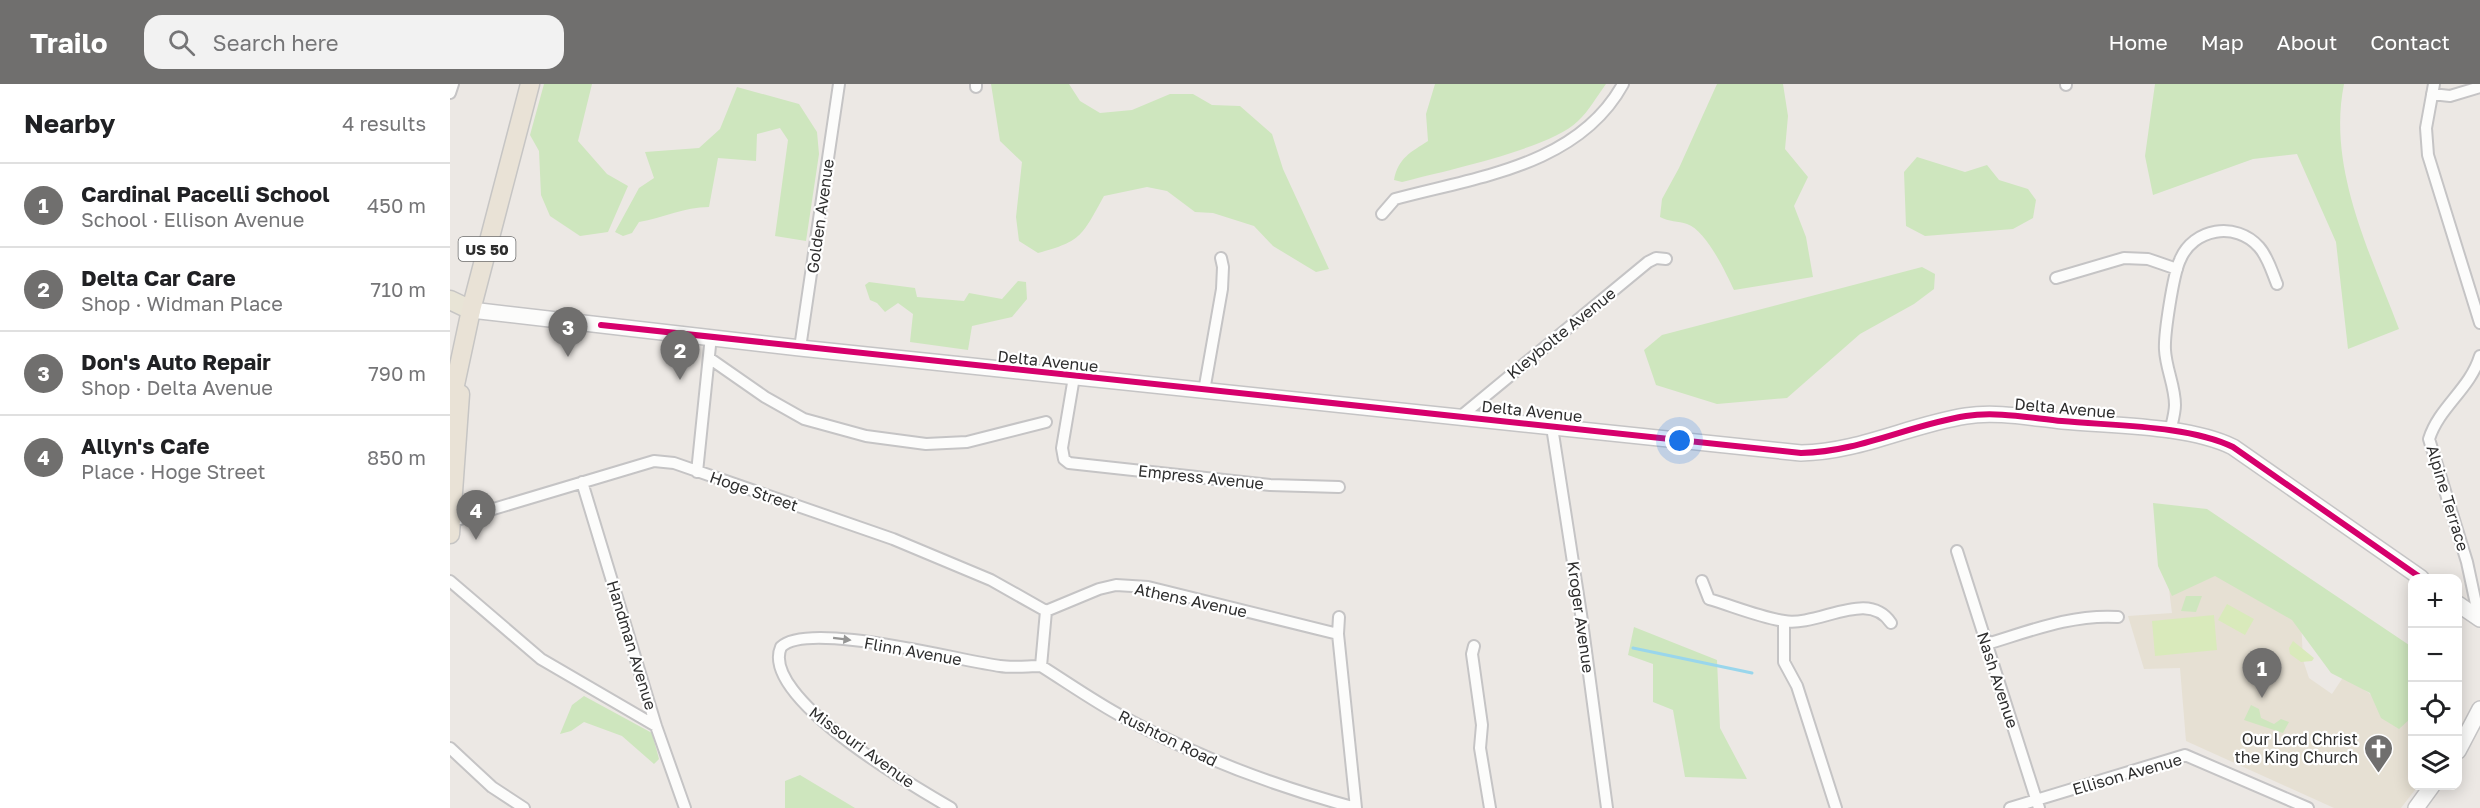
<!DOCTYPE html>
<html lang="en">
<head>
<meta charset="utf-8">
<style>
  body { margin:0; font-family:"Golos Text",sans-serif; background:#f2f2f2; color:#202124 }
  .controls { position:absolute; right:18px; bottom:18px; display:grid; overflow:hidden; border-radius:12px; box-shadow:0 3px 15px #0003 }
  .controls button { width:54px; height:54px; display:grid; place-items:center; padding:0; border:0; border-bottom:2px solid #e0e0e0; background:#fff; color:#202124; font:30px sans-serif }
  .you { position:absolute; left:1230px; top:357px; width:21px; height:21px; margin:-15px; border:4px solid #fff; border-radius:50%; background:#1a73e8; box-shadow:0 0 0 9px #1a73e833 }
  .badge { display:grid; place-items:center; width:39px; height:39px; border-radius:50%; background:#706f6e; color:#fff; font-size:20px; font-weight:700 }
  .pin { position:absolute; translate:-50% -50px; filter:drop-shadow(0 2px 3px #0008) }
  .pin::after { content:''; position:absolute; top:32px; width:21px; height:18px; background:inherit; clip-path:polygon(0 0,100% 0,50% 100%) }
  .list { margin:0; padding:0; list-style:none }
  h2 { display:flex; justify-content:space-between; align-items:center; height:78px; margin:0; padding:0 24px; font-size:26px }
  h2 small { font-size:20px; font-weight:400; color:#757577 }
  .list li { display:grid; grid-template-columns:39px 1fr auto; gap:18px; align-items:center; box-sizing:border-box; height:84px; padding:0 24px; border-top:2px solid #e0e0e0 }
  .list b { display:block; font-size:22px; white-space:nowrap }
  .list p { margin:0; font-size:20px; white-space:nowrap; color:#757577 }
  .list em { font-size:20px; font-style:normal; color:#757577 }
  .icon { flex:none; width:33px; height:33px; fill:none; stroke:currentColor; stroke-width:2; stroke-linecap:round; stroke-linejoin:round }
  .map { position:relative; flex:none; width:2030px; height:724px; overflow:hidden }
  header { display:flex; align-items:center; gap:36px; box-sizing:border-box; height:84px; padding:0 30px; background:#706f6e; color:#fff }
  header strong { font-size:28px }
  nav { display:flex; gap:33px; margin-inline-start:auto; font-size:21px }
  .search { width:420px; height:54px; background:#f2f2f2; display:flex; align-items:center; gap:15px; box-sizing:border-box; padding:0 21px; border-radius:18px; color:#757577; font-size:22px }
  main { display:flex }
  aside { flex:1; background:#fff }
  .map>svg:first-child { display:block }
  .education { fill:#e6e0d3 }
  .green { fill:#cee6be }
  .pitch { fill:#d9eabb }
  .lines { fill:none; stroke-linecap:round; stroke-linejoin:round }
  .stream { stroke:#99d6ec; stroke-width:3 }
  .minor-casing { stroke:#c5c4c5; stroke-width:14 }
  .secondary-casing { stroke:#c5c4c5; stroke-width:18 }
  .primary-casing { stroke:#c6c5c4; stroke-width:21 }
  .trunk-casing { stroke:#c6c5c4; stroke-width:21 }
  .minor { stroke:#fcfcfb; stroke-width:10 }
  .secondary { stroke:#fcfcfb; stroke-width:15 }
  .primary { stroke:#e8e4d6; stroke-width:18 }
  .trunk { stroke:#e9e2d6; stroke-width:18 }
  .cycleway-casing { stroke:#fff; stroke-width:10 }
  .cycleway { stroke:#d6006c; stroke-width:6 }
  .oneway { fill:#959594 }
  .labels { text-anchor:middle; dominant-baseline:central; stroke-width:4.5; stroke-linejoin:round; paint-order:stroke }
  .shield { fill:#fff; stroke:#6d6d6d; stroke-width:1.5 }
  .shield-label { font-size:15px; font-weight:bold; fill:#2e2e2e }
  .street-label { font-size:16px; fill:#2e2e2e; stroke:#fff }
  .poi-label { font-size:16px; fill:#2e2e2e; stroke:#fff; text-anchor:end }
</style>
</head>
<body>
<header>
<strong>Trailo</strong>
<div class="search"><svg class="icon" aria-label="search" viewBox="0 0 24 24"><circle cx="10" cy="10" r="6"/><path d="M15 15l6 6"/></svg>Search here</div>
<nav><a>Home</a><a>Map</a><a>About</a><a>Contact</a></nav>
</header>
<main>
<aside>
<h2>Nearby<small>4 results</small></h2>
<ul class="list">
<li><span class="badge">1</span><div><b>Cardinal Pacelli School</b><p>School · Ellison Avenue</p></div><em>450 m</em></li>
<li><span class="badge">2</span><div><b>Delta Car Care</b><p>Shop · Widman Place</p></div><em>710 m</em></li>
<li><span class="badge">3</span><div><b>Don's Auto Repair</b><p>Shop · Delta Avenue</p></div><em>790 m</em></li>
<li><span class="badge">4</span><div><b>Allyn's Cafe</b><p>Place · Hoge Street</p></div><em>850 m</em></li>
</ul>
</aside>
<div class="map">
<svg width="2030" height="724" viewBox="0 0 2030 724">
  <rect width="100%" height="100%" fill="#ece8e4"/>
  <!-- education -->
  <path class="education" d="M1715,473l135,42 3,61 6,18 23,16 12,-18 35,24 33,2v84h6l-17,22h-67l-148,-67 -6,-73 -36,1 -16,-53 44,-3z"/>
  <!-- green -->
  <path class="green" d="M94,0h48l-14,57 29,33 21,12 -20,46 -28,4 -30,-20 -9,-21 -2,-44 -9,-16z
    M541,0h78l11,17 20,12 32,-3 38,-16h23l19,11 28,1 32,28 11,35 46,100 -13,3 -43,-26 -19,-20 -41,-13 -18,-1 -28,-21 -20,-4 -43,9c-22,39 -21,45 -66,57l-19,-12 -3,-24 6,-55 -22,-21z
    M985,0h171c-9,12 -17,27 -28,37 -28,28 -135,50 -176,61l-8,-2c4,-22 17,-28 34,-39l-2,-27z
    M1267,0h66l5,32 -3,33 23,28 -14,29 12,31 7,40 -79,13c-8,-17 -28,-60 -47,-66 -9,-3 -18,-2 -27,-7l2,-18 17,-31z
    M1705,0h189c-17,84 26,168 55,245l-51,20 -12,-107 -39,-88 -44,5 -100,36 -8,-39z
    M287,3l62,17 18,28 2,22 -13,87 -31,-5 13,-96 -8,-12 -23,6 -1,27 -38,-3 -9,49c-25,0 -46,11 -70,15l-7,11 -9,3 -8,-4 24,-44 15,-10 -9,-26 54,-4 21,-19z
    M1467,73l48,15 22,-7 12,15 29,9 8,11 -3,18 -20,11 -88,7 -19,-10 -2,-54z
    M1472,183l13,7 -1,15 -20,15 -54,30 -73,64 -70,6 -61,-19 -12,-35 18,-15z
    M568,197l8,1 1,17 -15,18 -40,9 -4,24 -58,-8 3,-28 -15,-11 -13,9 -8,-9 -7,-3 -5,-15 4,-3 46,6 2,9 47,4 5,-8 33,6z
    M1703,419l54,6 205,138v70l-13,12 -18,-11 -11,-25 -39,-20 -39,-53 -77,-44 -43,20 -14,-30z
    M1736,512h16l-6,16 -15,-1z
    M1184,543l83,33 3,68 27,51 -62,-2 -12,-67 -20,-8v-38l-25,-9z
    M134,612l68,37 7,26 -5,5 -32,-28 -38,-14 -13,9 -11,3 12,-29z
    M1801,621l8,4 2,9 13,6 7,-5 8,3 -6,11 -39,-13z
    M350,691l55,33h-70v-27z"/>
  <!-- pitch -->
  <path class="pitch" d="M1777,520l27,15 -9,16 -27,-15z
    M1764,531l3,35 -62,6 -3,-35z
    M1843,557l21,17 -2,3 -11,1 -11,-8 -1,-6z"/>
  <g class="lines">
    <!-- stream -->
    <path class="stream" d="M1183,564l119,25"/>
    <defs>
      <path id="minor" d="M526,0v3
        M1984,0l-8,44 2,27 52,168
        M1616,1v-1
        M0,9l3,-9
        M1982,10l18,2 30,-9
        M932,130l13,-15c81,-22 183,-33 228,-115
        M1606,194l68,-20 24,1 29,10
        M350,264l39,-264
        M259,274l56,39 39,22 62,17 60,8 41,-2 79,-20
        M624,293l-12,71 2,11 5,4 201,22 69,2
        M754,307l18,-102 1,-22 -2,-9
        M1010,333l188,-155 8,-4 10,1
        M1102,343l29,187 26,194
        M1720,348c2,-9 5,-19 5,-27 0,-19 -9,-36 -10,-55 -1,-15 8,-75 15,-90 13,-32 56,-39 79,-13 9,10 13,25 18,37
        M247,388l14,-136
        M132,398l74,244 29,82
        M0,435h10l194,-58 20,2 219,76 98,41 55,31
        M1507,467l82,257
        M0,497l91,78 115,67
        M1252,497l7,18c24,7 50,18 75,22 35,6 84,-33 107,2
        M596,527l-5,55c27,17 54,36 82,51 74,40 151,69 233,91
        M596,527l53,-22 17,-4 32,2 190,47
        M889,533l-1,17 18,174
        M2029,534l-12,-56 -38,-123c10,-32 41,-50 51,-83
        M1334,537v41l13,24 39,122
        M1537,560c43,-13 85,-30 131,-27
        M1024,562l-2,8 10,71 -2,23 10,60
        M0,664l42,39 32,21
        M501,724c-38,-22 -192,-111 -170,-161 27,-27 179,14 219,19 13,2 28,0 41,0
        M1560,724l175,-53 123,53"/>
      <path id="secondary" d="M21,226l329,38 1001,105c58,-1 108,-28 165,-37 30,-5 65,2 96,5 51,5 126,4 171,26l188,131
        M2008,520l22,15
        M2008,667l22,-42
        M1966,724l16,-22"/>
      <path id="primary" d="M0,216l21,10"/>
      <path id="trunk" d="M0,324l21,-98 59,-226
        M0,450l10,-140"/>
    </defs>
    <!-- minor casing -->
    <use href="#minor" class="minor-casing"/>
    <!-- secondary casing -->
    <use href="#secondary" class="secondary-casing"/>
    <!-- primary casing -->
    <use href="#primary" class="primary-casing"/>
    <!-- trunk casing -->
    <use href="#trunk" class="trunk-casing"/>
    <!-- minor -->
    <use href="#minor" class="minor"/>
    <!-- secondary -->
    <use href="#secondary" class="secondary"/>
    <!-- primary -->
    <use href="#primary" class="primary"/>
    <!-- trunk -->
    <use href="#trunk" class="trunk"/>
    <defs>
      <path id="cycleway" d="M151,241l1200,128c58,-1 108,-28 165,-37 30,-5 65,2 96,5 51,5 126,4 171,26l188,131"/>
    </defs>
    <!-- cycleway casing -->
    <use href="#cycleway" class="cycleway-casing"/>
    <!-- cycleway -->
    <use href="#cycleway" class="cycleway"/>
  </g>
  <!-- one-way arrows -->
  <defs><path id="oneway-solid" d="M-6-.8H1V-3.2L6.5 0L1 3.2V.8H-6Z" transform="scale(1.5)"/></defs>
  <use class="oneway" href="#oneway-solid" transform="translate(392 555) rotate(7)"/>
  <!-- icons -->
  <defs>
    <symbol id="church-pin" viewBox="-11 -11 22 30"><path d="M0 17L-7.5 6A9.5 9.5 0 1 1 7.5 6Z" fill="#706f6e" stroke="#fff"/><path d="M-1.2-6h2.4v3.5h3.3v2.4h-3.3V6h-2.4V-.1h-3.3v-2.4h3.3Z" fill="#fff"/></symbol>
  </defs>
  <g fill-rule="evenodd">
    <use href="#church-pin" x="1912" y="648" width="33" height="45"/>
  </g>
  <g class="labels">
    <!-- shield labels -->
    <rect class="shield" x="8.5" y="153" width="57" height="24" rx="4.5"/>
    <g class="shield-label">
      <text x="37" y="165">US 50</text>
    </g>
    <!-- street labels -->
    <g class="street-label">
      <text transform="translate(370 132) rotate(-82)">Golden Avenue</text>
      <text transform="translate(1111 249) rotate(-39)">Kleybolte Avenue</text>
      <text transform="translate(598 277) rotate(6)">Delta Avenue</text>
      <text transform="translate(1615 324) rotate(5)">Delta Avenue</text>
      <text transform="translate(1082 327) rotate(6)">Delta Avenue</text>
      <text transform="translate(751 393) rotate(6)">Empress Avenue</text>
      <text transform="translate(304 407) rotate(19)">Hoge Street</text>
      <text transform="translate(1998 414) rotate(73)">Alpine Terrace</text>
      <text transform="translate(741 516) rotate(12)">Athens Avenue</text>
      <text transform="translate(1131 533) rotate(82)">Kroger Avenue</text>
      <text transform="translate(182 561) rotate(73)">Handman Avenue</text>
      <text transform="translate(463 567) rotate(10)">Flinn Avenue</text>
      <text transform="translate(1548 596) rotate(72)">Nash Avenue</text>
      <text transform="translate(718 654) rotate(26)">Rushton Road</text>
      <text transform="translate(412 663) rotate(36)">Missouri Avenue</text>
      <text transform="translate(1677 690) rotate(-16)">Ellison Avenue</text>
    </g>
    <!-- poi labels -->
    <g class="poi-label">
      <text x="1908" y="655">Our Lord Christ<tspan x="1908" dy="18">the King Church</tspan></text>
    </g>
  </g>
</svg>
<div class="controls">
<button>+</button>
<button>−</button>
<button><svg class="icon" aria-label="locate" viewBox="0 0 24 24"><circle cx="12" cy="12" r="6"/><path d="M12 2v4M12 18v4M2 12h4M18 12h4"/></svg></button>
<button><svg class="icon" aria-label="layers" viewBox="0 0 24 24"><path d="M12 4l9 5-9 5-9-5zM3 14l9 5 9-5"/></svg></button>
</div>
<div class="you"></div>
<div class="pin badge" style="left:1812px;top:614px">1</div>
<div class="pin badge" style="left:230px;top:296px">2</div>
<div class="pin badge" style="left:118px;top:273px">3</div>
<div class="pin badge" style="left:26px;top:456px">4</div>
</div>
</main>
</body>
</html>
